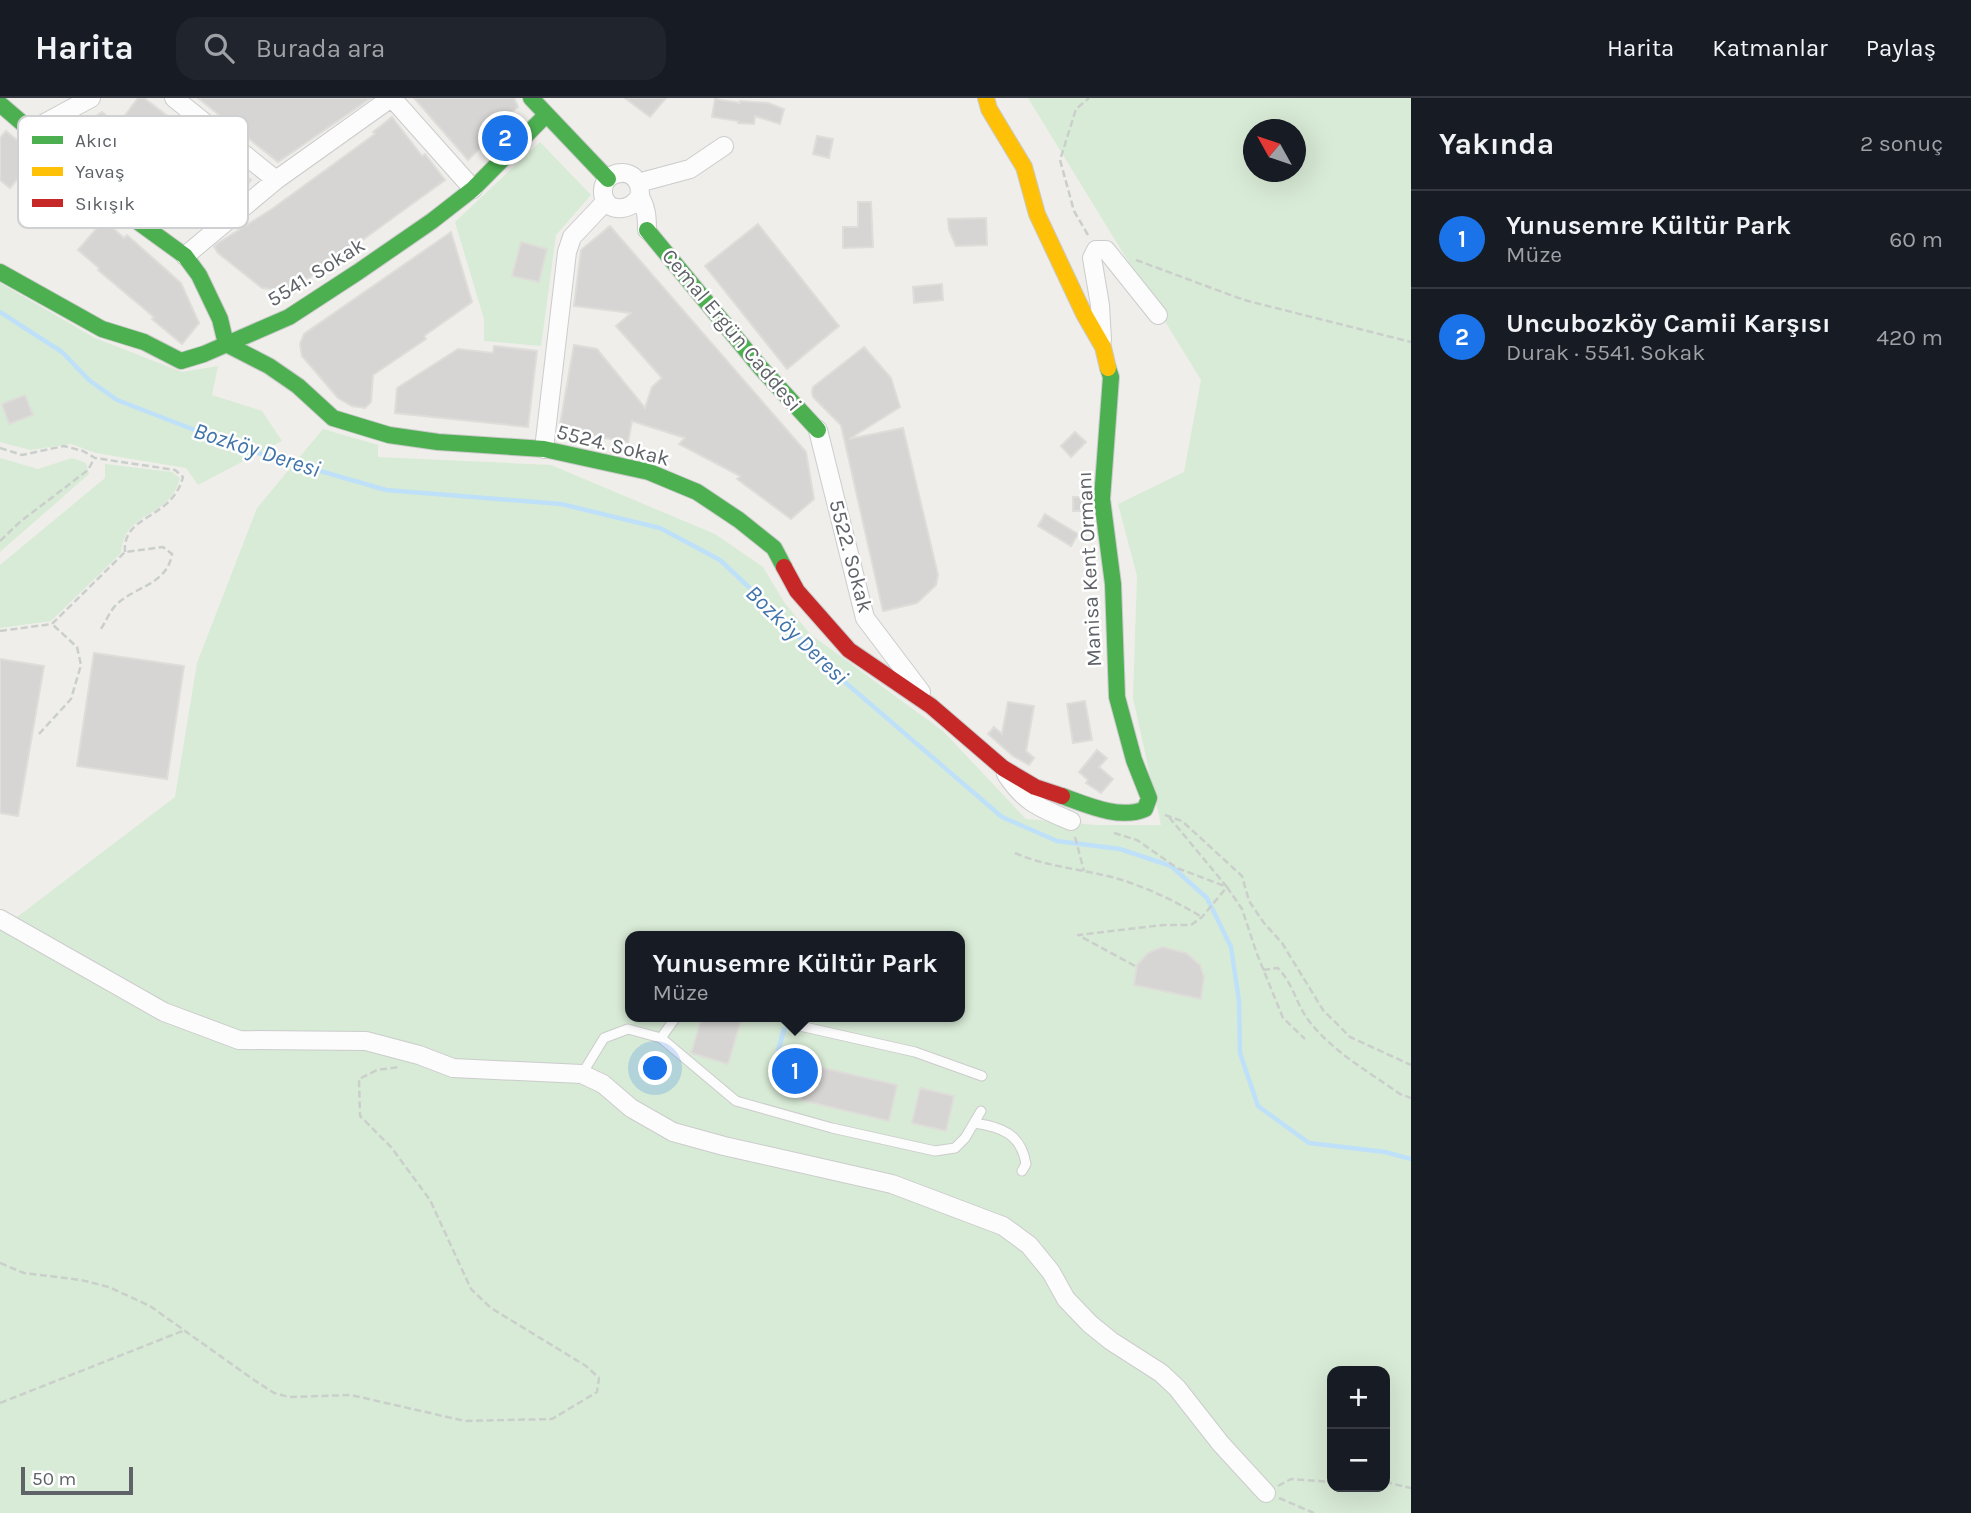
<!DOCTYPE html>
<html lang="tr">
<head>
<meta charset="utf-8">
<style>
  body { margin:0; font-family:Karla,sans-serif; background:#20242c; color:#f1f3f6 }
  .controls { position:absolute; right:21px; bottom:21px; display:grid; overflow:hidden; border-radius:14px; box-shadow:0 7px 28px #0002 }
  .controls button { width:63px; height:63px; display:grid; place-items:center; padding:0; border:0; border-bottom:2px solid #363941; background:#171b24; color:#f1f3f6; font:35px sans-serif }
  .compass { position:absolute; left:1243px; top:21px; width:63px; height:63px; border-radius:50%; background:#171b24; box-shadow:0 7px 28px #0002; rotate:310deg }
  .scale { position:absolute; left:21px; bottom:18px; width:112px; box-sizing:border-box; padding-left:7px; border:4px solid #5f6368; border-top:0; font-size:19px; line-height:24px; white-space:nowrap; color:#5f6368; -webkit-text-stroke:5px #fff; paint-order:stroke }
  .you { position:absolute; left:656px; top:971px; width:24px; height:24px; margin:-18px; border:5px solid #fff; border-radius:50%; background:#1a73e8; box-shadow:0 0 0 10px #1a73e833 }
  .badge { display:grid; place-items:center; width:46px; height:46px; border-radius:50%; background:#1a73e8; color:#fff; font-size:23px; font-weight:700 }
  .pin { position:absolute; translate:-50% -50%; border:4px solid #fff; box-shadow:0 2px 7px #0006 }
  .popup { position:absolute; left:625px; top:833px; width:340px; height:91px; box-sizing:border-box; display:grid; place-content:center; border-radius:14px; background:#171b24; filter:drop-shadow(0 2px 5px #0005); font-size:23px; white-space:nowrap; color:#9ea1a6 }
  .popup b { font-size:26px; color:#f1f3f6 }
  .popup::after { content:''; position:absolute; left:50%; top:100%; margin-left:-14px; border:14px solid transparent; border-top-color:#171b24 }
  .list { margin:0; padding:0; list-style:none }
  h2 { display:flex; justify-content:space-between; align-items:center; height:91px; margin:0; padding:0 28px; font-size:30px }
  h2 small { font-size:23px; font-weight:400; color:#9ea1a6 }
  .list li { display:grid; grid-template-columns:46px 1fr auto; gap:21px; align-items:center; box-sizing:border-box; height:98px; padding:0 28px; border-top:2px solid #363941 }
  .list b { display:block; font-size:26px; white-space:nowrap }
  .list p { margin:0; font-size:23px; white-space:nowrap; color:#9ea1a6 }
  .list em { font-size:23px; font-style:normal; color:#9ea1a6 }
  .icon { flex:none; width:38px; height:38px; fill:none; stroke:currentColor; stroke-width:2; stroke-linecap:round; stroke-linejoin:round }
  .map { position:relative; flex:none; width:1411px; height:1415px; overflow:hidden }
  header { display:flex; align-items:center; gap:42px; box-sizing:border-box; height:98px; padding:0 35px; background:#171b24; border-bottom:2px solid #363941 }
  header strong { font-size:33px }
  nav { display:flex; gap:38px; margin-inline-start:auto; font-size:24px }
  .search { width:490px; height:63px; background:#20242c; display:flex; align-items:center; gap:18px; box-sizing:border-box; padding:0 24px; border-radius:21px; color:#9ea1a6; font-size:26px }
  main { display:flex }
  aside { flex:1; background:#171b24 }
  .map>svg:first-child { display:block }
  .green { fill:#d8ebd6; fill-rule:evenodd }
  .water { fill:#bfe0f9 }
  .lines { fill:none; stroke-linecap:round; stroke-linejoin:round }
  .stream { stroke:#bfe0f9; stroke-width:4.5 }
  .building { fill:#d6d5d3; stroke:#deddd9; stroke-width:2 }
  .lane-casing { stroke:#cbcccc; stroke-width:11 }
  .street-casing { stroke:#cbcccc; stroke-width:20 }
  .fast-casing { stroke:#cacacb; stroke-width:18 }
  .slow-casing { stroke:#cacacb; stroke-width:18 }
  .jam-casing { stroke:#cacacb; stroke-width:18 }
  .path { stroke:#cacfcc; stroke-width:2.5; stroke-dasharray:7 3.5; stroke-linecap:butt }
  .lane { stroke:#fdfcfc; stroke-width:9 }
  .street { stroke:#fdfcfc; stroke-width:18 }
  .fast { stroke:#4caf50; stroke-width:16 }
  .slow { stroke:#ffc107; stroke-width:16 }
  .jam { stroke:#c62828; stroke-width:16 }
  .labels { text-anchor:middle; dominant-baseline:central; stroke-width:5; stroke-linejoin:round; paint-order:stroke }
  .street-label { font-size:21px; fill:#5f6368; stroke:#fff }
  .water-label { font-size:23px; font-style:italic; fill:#4174aa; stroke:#fff }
  .key { fill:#fff; stroke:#cfd0d2; stroke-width:2 }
  .key-label { font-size:19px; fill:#5f6368 }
</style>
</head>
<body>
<header>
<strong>Harita</strong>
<div class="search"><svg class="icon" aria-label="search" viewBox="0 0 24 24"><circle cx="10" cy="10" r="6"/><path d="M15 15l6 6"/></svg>Burada ara</div>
<nav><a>Harita</a><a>Katmanlar</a><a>Paylaş</a></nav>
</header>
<main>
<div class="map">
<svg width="1411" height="1415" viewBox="0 0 1411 1415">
  <rect width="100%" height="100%" fill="#efeeea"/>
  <!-- green -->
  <path class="green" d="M1028,0h383v1415h-1411v-583l175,-133 22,-134 60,-155 66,-79 55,16v12l173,8 164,69 48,33 21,35 26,32 133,97 83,88 71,6h64l-28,-127 4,-122 -19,-72 66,-32 17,-92zM1254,32h42v42h-42zM630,838h329v81h-329zM1332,1273h53v116h-53z
    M540,44l51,53 -35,40 -15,111 -57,-5v-22l-29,-97z
    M0,185l95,55 87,34 36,-6 -6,29 50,16 20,30 -84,44 -12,-17 -90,-15 -25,-9 -41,6 -30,-8z
    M0,360l38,11 34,-11 14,5 3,11 -89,78z
    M105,366l67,8 8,6c-11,43 -55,30 -59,75l-70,68 -51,7v-63l105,-87z"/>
  <!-- water -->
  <path class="water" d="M782,929l5,1 -11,39 2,5 -5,3 -4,-2v-5l3,-3z"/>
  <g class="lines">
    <!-- stream -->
    <path class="stream" d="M0,214l62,40 27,28 28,20 127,49 142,41 175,14 99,24 60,32 65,61 33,38 184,158 55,24 63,8 51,17 36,32 24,49 8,54 1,52 18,53 51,37 76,9 26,7"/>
  </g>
  <!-- building -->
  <path class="building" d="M138,0h6l107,82 -13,16 -10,6 -4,-3 -39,26 -31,-23 2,-3 -84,-65 30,-22 16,13z
    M198,0h173l-93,64z
    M414,0h100l4,9 -30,25 4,4 -24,24z
    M625,0h41l-16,19z
    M715,1l25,4v-2l28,2 16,6 -4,15 -25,-8 -1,8 -16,-1v-2l-26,-4z
    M392,19l30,39 3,-2 20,26 -95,69 2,2 -64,40 -26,-3 -44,-35 -4,-6 4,-4 54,-34 103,-75 -2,-2z
    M6,33l30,25 -26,32 -10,-8v-42z
    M817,38l16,3 -4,19 -16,-4z
    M858,104h13l2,45 -30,1v-21h15z
    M986,120l1,27 -31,1 -7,-16 -1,-11z
    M104,122l20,18 3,-3 54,48 18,40 -17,21 -30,-25 2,-2 -56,-47 1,-2 -21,-18z
    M758,126l81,102 -52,43 -82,-103z
    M610,128l196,226 8,47 -23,20 -54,-40 3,-3 -61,-32 6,-6 -53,-17 -4,21 -69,-12 15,-85 23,4 48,59 7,-21 10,-9 -46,-52 15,-13 -57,-7 7,-56z
    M451,134l21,70 -48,34 2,3 -53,36 -2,27 -6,6 -13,-2 -14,-8 -36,-42 -2,-12 4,-10z
    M521,144l26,7 -8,33 -27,-6z
    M942,186l1,16 -29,3 -1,-16z
    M494,248l43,5 -9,76 -133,-14 2,-25 61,-39 35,4z
    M864,249l27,31 9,29 -51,32 54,-11 35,147 -2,10 -19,18 -34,8 -42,-186 -28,-28 -1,-5 1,-5z
    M25,297l8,20 -24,9 -7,-20z
    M1075,334l11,10 -15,15 -10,-11z
    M1073,399h13v14h-13z
    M1045,416l33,20 -7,12 -33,-20z
    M94,555l90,13 -17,113 -90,-13z
    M0,561l44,7 -26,150 -18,-3z
    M1085,603l7,39 -19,3 -6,-39z
    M1008,604l26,4 -8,45 8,7 -5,7 -16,-9 -25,-22 6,-7 8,7z
    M1097,652l10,8 -8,9 14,12 -12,14 -15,-10 2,-3 -9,-8z
    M1162,849l24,6 14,12 4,12 -3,22 -67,-14 3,-20 11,-12z
    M702,919h40l-14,47 -37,-11z
    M810,967l87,20 -8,36 -88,-21z
    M920,990l34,8 -8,35 -34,-8z"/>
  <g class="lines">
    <defs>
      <path id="lane" d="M781,919l19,9 115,26 67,24
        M661,940l15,-21
        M582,976l22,-36 24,-9 33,9 75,63 96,27 103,23 20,-3 10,-10 16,-27
        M974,1025c28,4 47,11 52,41l-4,7"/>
      <path id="street" d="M174,0l102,82
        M392,0l81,91
        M30,33l61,-33
        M638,85l52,-14 34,-23
        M640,97c-8,18 -38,19 -37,-5 1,-18 27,-24 35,-7 3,6 1,4 2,11 0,5 4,9 5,15 2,6 2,14 2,21
        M185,158l91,-76 115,-82
        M1102,242l-2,-35 -8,-47 4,-8h10l52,65
        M818,332l47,188 56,74
        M544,351l23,-197 5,-15 34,-36
        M1006,676c18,28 34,34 65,47
        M0,821l164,93 75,28 127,1 53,14 34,13 129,6 21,10 28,24 42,24 51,14 168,38 111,42 26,19 22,27 15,27 24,25 21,17 50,32 16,15 44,56 45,49"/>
      <path id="fast" d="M531,0l77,81
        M0,6l134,115 51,37 14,19 21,44 6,25 43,22 29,20 35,32 56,17 49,7 106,7 105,23 48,20 42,28 35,28 10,19
        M647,132l113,137 58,63
        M0,174l102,57 42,13 37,19 23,-7 85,-37 69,-45 74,-51 41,-32 73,-74
        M1062,698c25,9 58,24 83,13l4,-11 -15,-38 -17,-63 -4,-113 -11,-85 9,-122 -3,-9"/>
      <path id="slow" d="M986,0l3,11 35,58 13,47 47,100 19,33 5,21"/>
      <path id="jam" d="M784,469l13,24 52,59 82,56 72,62 32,19 27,9"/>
    </defs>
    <!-- lane casing -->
    <use href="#lane" class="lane-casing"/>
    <!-- street casing -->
    <use href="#street" class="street-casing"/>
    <!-- fast casing -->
    <use href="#fast" class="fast-casing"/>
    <!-- slow casing -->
    <use href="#slow" class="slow-casing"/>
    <!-- jam casing -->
    <use href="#jam" class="jam-casing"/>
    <!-- path -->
    <path class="path" d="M1088,137l-14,-24 -14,-51 16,-51 13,-11
      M1136,162l108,40 167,42
      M0,350l22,7 42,-9 19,5 12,7 80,12 8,7c-11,43 -61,37 -58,75
      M0,443l21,-20 67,-51 6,-11
      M0,533l52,-7 73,-72 38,-5 9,7c-5,31 -37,32 -56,51 -6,6 -10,16 -15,24
      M39,636l32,-35 10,-34 -4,-18 -25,-23
      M1165,717l17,6 60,55 7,25 15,22 18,20 41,67 27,27 61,28
      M1114,735l23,7 40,28 50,19 -58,-70
      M1075,739l9,34
      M1015,755c34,15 71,16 107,27 28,9 55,22 80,37
      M1135,868l-57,-31 85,-10h28l11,-8 25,-30 15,22 15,45 26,64 22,21
      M1263,872l15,-2c16,17 18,36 31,53 24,31 60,51 91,73l11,4
      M0,1165l24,10 57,7 28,7 41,19 104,74 20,13 15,4 62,-2 114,26 87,-2 45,-27 2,-14 -13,-12 -95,-58 -20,-19 -41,-89 -39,-53 -31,-31 -1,-37 18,-9 23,-3
      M0,1305l185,-73
      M1385,1384l26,6
      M1278,1388l13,-7 41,3
      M1279,1400l35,15"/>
    <!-- lane -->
    <use href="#lane" class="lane"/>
    <!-- street -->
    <use href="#street" class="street"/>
    <!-- fast -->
    <use href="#fast" class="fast"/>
    <!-- slow -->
    <use href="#slow" class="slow"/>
    <!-- jam -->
    <use href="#jam" class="jam"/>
  </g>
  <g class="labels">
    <!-- street labels -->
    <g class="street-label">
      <text transform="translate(316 174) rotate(-32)">5541. Sokak</text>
      <text transform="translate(732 232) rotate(50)">Cemal Ergün Caddesi</text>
      <text transform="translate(613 347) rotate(14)">5524. Sokak</text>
      <text transform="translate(851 458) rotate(75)">5522. Sokak</text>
      <text transform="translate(1089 471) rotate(-93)">Manisa Kent Ormanı</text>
    </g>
    <!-- water labels -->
    <g class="water-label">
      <text transform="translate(257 352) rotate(18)">Bozköy Deresi</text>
      <text transform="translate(797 537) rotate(44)">Bozköy Deresi</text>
    </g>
  </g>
  <!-- legend -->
  <rect x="18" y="18" width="230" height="112" rx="10" class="key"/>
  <rect x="32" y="38" width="31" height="8" fill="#4caf50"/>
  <rect x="32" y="69" width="31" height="9" fill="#ffc107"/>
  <rect x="32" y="101" width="31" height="8" fill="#c62828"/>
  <g class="key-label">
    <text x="75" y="49">Akıcı</text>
    <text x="75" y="80">Yavaş</text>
    <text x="75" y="112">Sıkışık</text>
  </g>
</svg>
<div class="controls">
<button>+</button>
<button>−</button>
</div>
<svg class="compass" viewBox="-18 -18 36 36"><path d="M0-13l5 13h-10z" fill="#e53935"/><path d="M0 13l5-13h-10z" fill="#9ea1a6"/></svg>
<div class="scale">50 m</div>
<div class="you"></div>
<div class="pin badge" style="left:795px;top:973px">1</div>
<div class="popup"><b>Yunusemre Kültür Park</b>Müze</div>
<div class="pin badge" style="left:505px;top:40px">2</div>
</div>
<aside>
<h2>Yakında<small>2 sonuç</small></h2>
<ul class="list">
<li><span class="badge">1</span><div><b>Yunusemre Kültür Park</b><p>Müze</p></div><em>60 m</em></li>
<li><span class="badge">2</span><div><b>Uncubozköy Camii Karşısı</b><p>Durak · 5541. Sokak</p></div><em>420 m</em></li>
</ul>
</aside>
</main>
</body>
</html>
